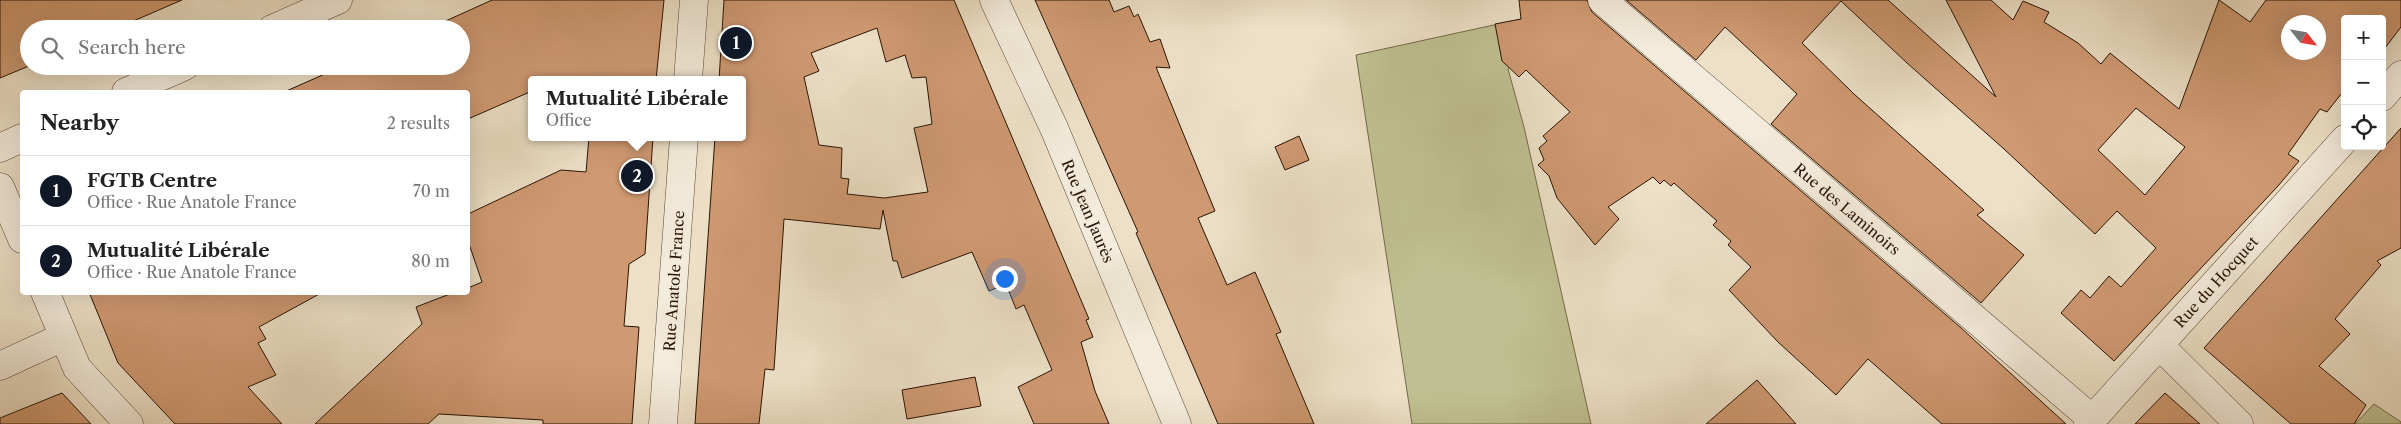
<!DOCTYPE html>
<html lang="en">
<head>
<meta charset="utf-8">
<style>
  body { margin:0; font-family:"Libre Caslon Text",serif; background:#f6f6f6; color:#222 }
  .controls { position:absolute; right:15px; top:15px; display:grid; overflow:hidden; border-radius:5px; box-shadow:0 5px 20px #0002 }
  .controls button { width:45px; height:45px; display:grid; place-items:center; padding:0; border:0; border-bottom:1px solid #e0e0e0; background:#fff; color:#222; font:25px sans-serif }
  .compass { position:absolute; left:2281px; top:15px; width:45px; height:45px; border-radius:50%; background:#fff; box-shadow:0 5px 20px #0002; rotate:121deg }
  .you { position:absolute; left:1004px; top:278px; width:18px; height:18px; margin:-12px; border:4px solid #fff; border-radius:50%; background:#1a73e8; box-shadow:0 0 0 8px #1a73e833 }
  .badge { display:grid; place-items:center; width:32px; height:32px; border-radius:50%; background:#111827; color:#fff; font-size:16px; font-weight:700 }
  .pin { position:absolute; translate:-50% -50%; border:2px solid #fff; box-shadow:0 1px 5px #0006 }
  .popup { position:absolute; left:528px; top:76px; width:218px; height:65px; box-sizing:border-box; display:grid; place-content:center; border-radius:5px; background:#fff; filter:drop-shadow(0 1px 4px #0005); font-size:16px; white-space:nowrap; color:#767676 }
  .popup b { font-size:19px; color:#222 }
  .popup::after { content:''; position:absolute; left:50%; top:100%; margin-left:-10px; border:10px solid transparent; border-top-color:#fff }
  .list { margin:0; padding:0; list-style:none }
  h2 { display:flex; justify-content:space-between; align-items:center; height:65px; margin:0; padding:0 20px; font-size:21px }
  h2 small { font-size:16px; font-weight:400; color:#767676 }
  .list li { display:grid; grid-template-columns:32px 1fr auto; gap:15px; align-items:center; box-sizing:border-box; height:70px; padding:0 20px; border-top:1px solid #e0e0e0 }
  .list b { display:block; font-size:19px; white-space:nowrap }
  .list p { margin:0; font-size:16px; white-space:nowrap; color:#767676 }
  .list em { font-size:16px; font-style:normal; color:#767676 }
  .icon { flex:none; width:28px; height:28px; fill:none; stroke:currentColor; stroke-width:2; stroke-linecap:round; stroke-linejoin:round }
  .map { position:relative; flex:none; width:2401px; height:424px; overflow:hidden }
  .search { position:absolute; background:#fff; box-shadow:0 5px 20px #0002; left:20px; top:20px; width:450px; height:55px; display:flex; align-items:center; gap:12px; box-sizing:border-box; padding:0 18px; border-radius:28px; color:#767676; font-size:19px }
  .panel { position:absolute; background:#fff; box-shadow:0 5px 20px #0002; left:20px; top:90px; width:450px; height:205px; border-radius:5px }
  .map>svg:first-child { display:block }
  .grass { fill:#bfc091; stroke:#746a4a }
  .building { fill:#cf9972; stroke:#281404; fill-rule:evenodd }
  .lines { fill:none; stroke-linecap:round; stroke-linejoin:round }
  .minor-casing { stroke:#594735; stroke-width:29 }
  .minor { stroke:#f3ebdb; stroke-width:28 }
  .labels { text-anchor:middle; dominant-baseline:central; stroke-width:4; stroke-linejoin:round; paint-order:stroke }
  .street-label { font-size:15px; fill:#281404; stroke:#f3ebdb }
</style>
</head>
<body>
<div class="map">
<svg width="2401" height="424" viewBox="0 0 2401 424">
  <rect width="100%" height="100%" fill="#ede0c7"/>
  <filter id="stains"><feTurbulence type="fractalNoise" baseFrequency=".004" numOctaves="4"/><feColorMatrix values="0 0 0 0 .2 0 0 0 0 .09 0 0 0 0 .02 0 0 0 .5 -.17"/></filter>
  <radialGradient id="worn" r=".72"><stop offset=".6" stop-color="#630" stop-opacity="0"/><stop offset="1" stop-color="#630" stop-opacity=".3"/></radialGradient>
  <!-- grass -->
  <path class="grass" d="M1582,3l-74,66 16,58 67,297h-179l-56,-369 202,-44z
    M2374,404l27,18v2h-46z"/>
  <!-- building -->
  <path class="building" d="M0,0h182l-67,29h-86v37l-29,12z
    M492,0h172l-8,80h-124v11l-64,28v-27h-184l59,-26h118v-37h-33z
    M724,0h230l135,319 -3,1 7,17 -12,5 14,49 14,33h-75l-16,-37 34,-17 -28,-65 -8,4 -10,-25 -17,7 -17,-39 -70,26 -5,-17h-4l-10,-51 -3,19 -96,-10 -10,151 -9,-1 -6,55h-64l20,-287h27v-57h-23zM877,28l9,34 19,-7 7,23 14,-1 6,47 -18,4 14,64 -44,6 -37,-4 2,-15 -8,-1 1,-30 -23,-3 -15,-68 15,-6 -8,-18z
    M1035,0h74l5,12 15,-6 5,11 4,-3 12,28 10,-3 10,29 -14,-1 59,144 -17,7 29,67 28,-13 26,60 -5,2 38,90h-96l-82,-191 2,-1z
    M1519,0h68l5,12 368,315 106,97h-124l-74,-65 -32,36 -58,-53 -49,-52 22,-23 -23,-22 3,-4 -18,-16 4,-4 -43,-38 -3,3 -7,-6 -4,4 -7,-7 -45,30 11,12 -24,26 -38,-47 -8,-22 -11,-11 6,-5 -5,-12 8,-7 -4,-5 27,-24 -44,-42 -7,7 -17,-16 -7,-37 26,-5z
    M1626,0h262l108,97 -50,-97h45l22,20 10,-19 26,11 -5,10 34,21 23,21 9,-11 69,56 40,-109 31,22 16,-22h135v27l-16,21 -3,-2v-27h-37v70l-18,23 -7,-3 -32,45 11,7 -21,25 -164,175 -53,-48 20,-23 9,8 19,-22 12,11 35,-39 -39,-37 -22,23 -91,-85 -97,-86 -66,-62 -39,42 52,51 130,116 -7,5 47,40 -43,48 -210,-179 26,-30 -72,-67 -29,33zM2288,22h30v30h-30zM2136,108l49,39 -40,48 -47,-45z
    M2401,128v120l-24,13 4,4 -46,54 15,15 -31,32 47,39 -12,19h-63l-87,-76z
    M1299,136l10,24 -24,10 -10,-23z
    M589,137h64l-8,117 -16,10 -5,62 15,1 -7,97h-89v-4l-104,-6 -11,10h-113l107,-100 -6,-17 39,-15h13v-4l14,-6 -14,-41v-27l93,-44 25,2z
    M89,292h234l-64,35 7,12 -8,4 18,32 -28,12 34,37h-107l-57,-61z
    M975,377l6,29 -74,13 -5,-29z
    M1757,380l39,44h-90z
    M62,393l29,31h-91v-6z
    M2165,393l35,31h-65z"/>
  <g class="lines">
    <defs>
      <path id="minor" d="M994,0l60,128 123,296
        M1602,0l490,419
        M272,29l66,-29
        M688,80l6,-80
        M126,92l59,-26
        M2382,97l19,-22
        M0,148l22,-10
        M0,187l22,52
        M45,292l32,76 52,56
        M2159,345l80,79
        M0,366l63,-29
        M663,424l21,-287
        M2088,424l257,-285"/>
    </defs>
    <!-- minor casing -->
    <use href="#minor" class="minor-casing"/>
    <!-- minor -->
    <use href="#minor" class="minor"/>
  </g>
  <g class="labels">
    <!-- street labels -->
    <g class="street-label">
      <text transform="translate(1847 209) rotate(40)">Rue des Laminoirs</text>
      <text transform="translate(1088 211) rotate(67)">Rue Jean Jaurès</text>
      <text transform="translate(674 281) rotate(-86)">Rue Anatole France</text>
      <text transform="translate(2216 282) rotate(-48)">Rue du Hocquet</text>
    </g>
  </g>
  <rect width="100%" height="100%" filter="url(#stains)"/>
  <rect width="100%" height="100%" fill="url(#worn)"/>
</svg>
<div class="controls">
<button>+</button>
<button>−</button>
<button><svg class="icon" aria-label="locate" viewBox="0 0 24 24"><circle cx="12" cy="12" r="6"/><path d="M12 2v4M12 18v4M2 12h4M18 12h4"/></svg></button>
</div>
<svg class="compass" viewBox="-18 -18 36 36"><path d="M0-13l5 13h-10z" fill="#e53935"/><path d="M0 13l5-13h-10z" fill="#767676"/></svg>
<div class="you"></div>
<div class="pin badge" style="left:736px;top:43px">1</div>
<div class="pin badge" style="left:637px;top:176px">2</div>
<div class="popup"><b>Mutualité Libérale</b>Office</div>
<div class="search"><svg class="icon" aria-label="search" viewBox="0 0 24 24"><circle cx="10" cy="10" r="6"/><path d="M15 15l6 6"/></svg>Search here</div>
<section class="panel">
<h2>Nearby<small>2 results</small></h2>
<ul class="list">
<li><span class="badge">1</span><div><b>FGTB Centre</b><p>Office · Rue Anatole France</p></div><em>70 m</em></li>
<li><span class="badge">2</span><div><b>Mutualité Libérale</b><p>Office · Rue Anatole France</p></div><em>80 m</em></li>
</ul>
</section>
</div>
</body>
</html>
